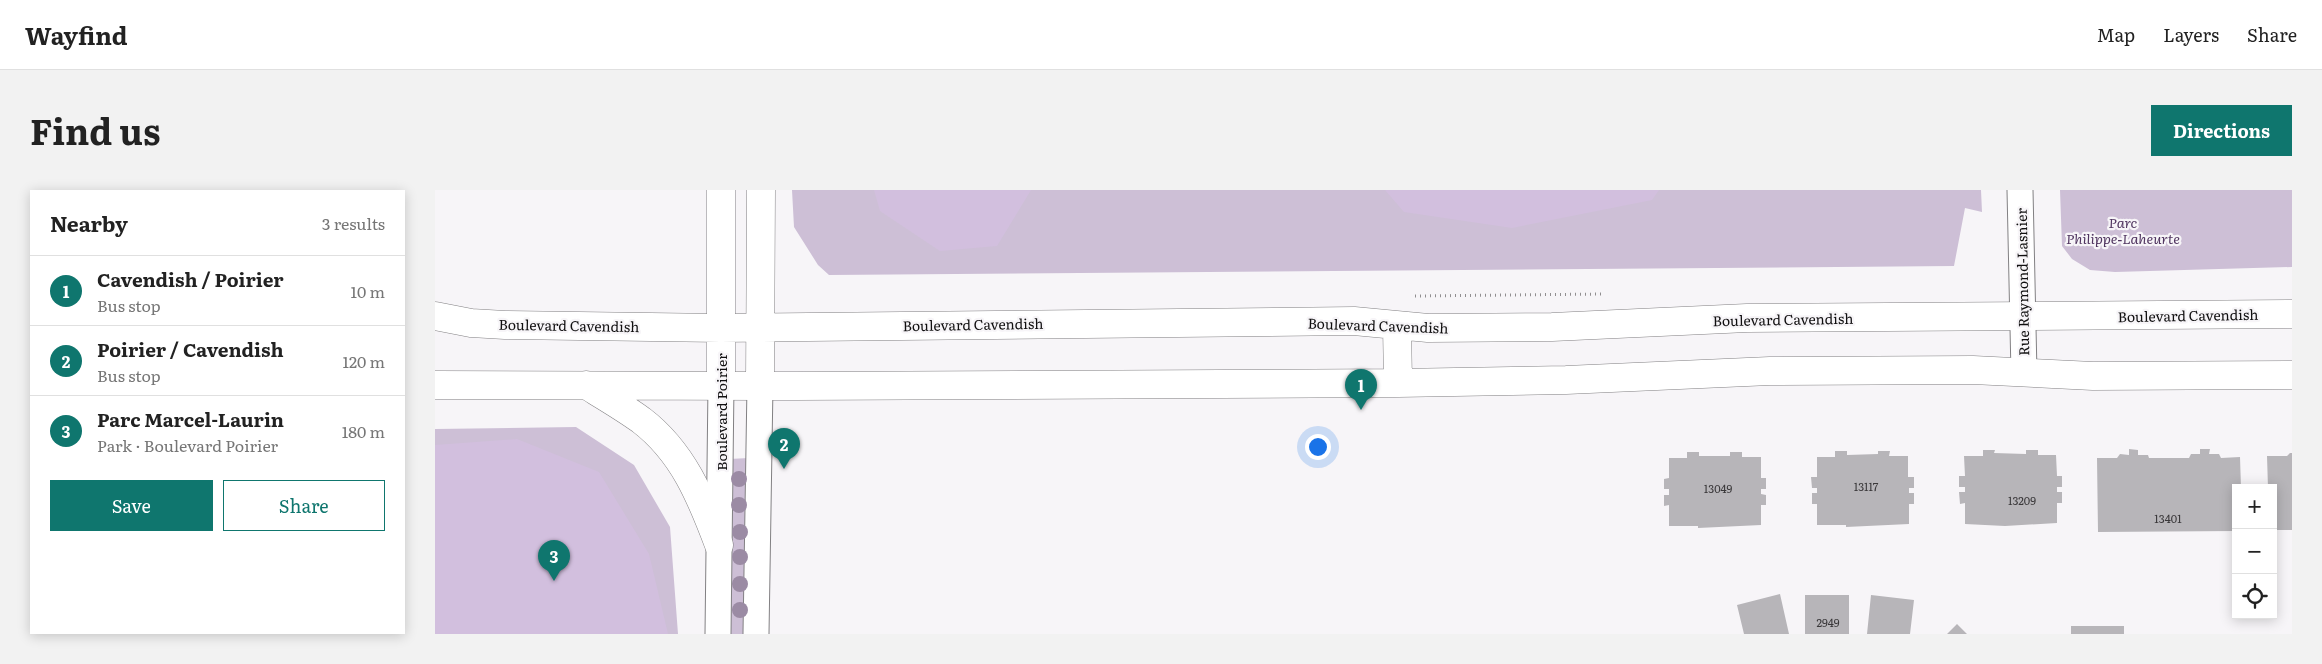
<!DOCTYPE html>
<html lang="en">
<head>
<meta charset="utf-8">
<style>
  body { margin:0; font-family:Literata,serif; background:#f2f2f2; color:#222 }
  .controls { position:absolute; right:15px; bottom:15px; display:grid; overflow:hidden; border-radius:0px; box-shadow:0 2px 12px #0003 }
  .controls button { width:45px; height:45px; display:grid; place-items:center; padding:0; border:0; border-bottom:1px solid #e0e0e0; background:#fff; color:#222; font:25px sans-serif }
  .you { position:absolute; left:882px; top:256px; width:18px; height:18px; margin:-12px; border:4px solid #fff; border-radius:50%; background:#1a73e8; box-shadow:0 0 0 8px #1a73e833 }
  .badge { display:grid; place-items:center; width:32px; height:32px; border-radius:50%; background:#0f766e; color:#fff; font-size:16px; font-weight:700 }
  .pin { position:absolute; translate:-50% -41px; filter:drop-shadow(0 1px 2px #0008) }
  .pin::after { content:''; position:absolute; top:26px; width:18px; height:15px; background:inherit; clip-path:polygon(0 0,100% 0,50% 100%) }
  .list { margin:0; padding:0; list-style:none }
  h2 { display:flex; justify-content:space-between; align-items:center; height:65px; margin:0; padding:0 20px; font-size:21px }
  h2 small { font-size:16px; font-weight:400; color:#767676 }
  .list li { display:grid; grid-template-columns:32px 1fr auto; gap:15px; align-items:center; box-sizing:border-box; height:70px; padding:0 20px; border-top:1px solid #e0e0e0 }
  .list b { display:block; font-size:19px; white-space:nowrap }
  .list p { margin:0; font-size:16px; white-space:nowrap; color:#767676 }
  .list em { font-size:16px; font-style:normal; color:#767676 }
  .actions { display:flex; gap:10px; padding:15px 20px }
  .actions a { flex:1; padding:11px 0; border:1px solid #0f766e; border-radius:0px; text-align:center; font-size:18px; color:#0f766e }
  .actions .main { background:#0f766e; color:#fff }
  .icon { flex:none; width:28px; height:28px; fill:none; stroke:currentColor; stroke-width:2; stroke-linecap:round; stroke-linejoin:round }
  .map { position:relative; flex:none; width:1857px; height:444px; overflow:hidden; border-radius:0px }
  header { display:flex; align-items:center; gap:30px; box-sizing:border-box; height:70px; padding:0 25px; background:#fff; border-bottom:1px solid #e0e0e0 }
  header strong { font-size:24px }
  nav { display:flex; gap:28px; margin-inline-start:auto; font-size:18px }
  .intro { display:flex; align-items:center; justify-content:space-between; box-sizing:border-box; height:120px; padding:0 30px }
  h1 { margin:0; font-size:35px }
  .button { padding:12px 22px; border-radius:0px; background:#0f766e; color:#fff; font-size:18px; font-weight:700 }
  main { display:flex; gap:30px; padding:0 30px }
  aside { flex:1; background:#fff; border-radius:0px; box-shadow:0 2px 12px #0003 }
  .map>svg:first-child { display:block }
  .green { fill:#cdbfd6 }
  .forest { fill:#d2bfde }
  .building { fill:#b7b5b9 }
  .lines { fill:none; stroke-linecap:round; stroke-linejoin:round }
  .street-casing { stroke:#828083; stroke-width:27 }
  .secondary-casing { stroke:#828083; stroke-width:29 }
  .path { stroke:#908e90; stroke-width:3; stroke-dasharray:1 4; stroke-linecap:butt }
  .street { stroke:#fff; stroke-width:25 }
  .secondary { stroke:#fff; stroke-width:28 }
  .tree { fill:#9b8ba4 }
  .labels { text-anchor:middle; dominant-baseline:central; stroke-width:4.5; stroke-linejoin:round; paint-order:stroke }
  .number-label { font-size:11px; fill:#3a383a }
  .park-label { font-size:14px; font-style:italic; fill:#503560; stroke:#f7f5f8 }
  .street-label { font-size:14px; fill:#100f10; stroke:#f7f5f8 }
</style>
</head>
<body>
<header>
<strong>Wayfind</strong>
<nav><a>Map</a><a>Layers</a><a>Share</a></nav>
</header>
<div class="intro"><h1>Find us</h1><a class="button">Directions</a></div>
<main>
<aside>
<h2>Nearby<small>3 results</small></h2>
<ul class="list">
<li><span class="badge">1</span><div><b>Cavendish / Poirier</b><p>Bus stop</p></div><em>10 m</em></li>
<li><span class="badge">2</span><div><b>Poirier / Cavendish</b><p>Bus stop</p></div><em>120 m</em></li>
<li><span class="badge">3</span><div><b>Parc Marcel-Laurin</b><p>Park · Boulevard Poirier</p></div><em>180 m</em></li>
</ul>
<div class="actions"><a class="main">Save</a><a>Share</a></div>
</aside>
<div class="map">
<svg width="1857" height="444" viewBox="0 0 1857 444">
  <rect width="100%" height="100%" fill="#f7f5f8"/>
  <!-- green -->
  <path class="green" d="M357,0h1189l1,22 -17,-4 -11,58 -1125,9 -11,-10 -24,-38z
    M1625,0h232v77l-177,5 -25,-2 -18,-11 -10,-13z
    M141,237l58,38 36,62 8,107h-243v-205z
    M314,268v176h-20v-175z"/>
  <!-- forest -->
  <path class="forest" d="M439,0h157l-34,56 -57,5 -60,-40z
    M950,0h274l-7,10 -140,28 -108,-16z
    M82,249l82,33 50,82 19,80h-233v-189z"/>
  <!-- building -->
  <path class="building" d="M1694,259l9,1v5h10l1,3h40l2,-4h9v-5h10l-1,5h10l2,4 19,-1 1,31h-5v43l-138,1 -1,-74h20l3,-4 9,1z
    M1548,260h12l-1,3 32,1v-4h12v5h18l1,21h5v11h-5v5h5v11h-5v20l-52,3 -40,-2v-21l-5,1 -1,-12h6v-5h-6v-11h6l-1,-20h19z
    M1400,261h12v4l31,-1v-3h12l-1,5h19v21h6v11h-5v5h5v11h-5v20l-63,3v-2h-29v-21h-5v-11h5v-5h-5l-1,-11h6v-20h18z
    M1252,262h12v4h31v-4h12v5h19v21h5v11h-5v5l5,1v10h-5v20l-63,3v-2h-29v-21l-5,1v-11h5v-6h-5v-10l5,-1v-20h18z
    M1855,263h2v77h-19v-42h-5l-1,-32h20z
    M1345,404l9,40h-45l-7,-29z
    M1370,405h44v39h-44z
    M1436,405l43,5 -4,34h-43z
    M1522,434l10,10h-20z
    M1636,436h53v8h-53z"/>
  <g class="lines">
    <defs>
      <path id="street" d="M1585,0l4,183
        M283,444l3,-249
        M321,444l4,-249"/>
      <path id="secondary" d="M286,0v195
        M0,126l36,7 34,2 216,3 633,-7 74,7 124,-1 195,-9 545,-4
        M962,136l1,57
        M0,195l362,1 601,-3 168,-3 204,-9 203,-1 120,6 199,-1
        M151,195c18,11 37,22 55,35 42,32 60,77 78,125
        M325,195l1,-195"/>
    </defs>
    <!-- street casing -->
    <use href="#street" class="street-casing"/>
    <!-- secondary casing -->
    <use href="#secondary" class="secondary-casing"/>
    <!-- path -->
    <path class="path" d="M980,106l188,-2"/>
    <!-- street -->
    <use href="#street" class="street"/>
    <!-- secondary -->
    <use href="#secondary" class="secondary"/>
  </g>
  <!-- trees -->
  <g class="tree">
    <circle cx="304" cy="289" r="8"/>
    <circle cx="304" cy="315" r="8"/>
    <circle cx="305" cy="342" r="8"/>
    <circle cx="305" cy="367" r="8"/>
    <circle cx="305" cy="394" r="8"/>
    <circle cx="305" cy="420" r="8"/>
  </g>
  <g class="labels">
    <!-- number labels -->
    <g class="number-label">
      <text x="1431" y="296">13117</text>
      <text x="1283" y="298">13049</text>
      <text x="1587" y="310">13209</text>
      <text x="1733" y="328">13401</text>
      <text x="1393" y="432">2949</text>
    </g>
    <!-- park labels -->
    <g class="park-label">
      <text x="1688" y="32">Parc<tspan x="1688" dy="16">Philippe-Laheurte</tspan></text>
    </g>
    <!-- street labels -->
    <g class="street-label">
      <text transform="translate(1587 92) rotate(-91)">Rue Raymond-Lasnier</text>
      <text transform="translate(1753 125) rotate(-1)">Boulevard Cavendish</text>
      <text transform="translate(1348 129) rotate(-1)">Boulevard Cavendish</text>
      <text transform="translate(538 134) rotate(-1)">Boulevard Cavendish</text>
      <text transform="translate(134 135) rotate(1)">Boulevard Cavendish</text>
      <text transform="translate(943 135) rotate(2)">Boulevard Cavendish</text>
      <text transform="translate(286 222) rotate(-90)">Boulevard Poirier</text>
    </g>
  </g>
</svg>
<div class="controls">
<button>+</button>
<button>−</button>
<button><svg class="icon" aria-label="locate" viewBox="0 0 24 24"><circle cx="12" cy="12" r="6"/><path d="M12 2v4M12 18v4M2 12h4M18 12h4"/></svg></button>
</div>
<div class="you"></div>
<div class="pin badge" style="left:926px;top:220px">1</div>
<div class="pin badge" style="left:349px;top:279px">2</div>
<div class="pin badge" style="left:119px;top:391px">3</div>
</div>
</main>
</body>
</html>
